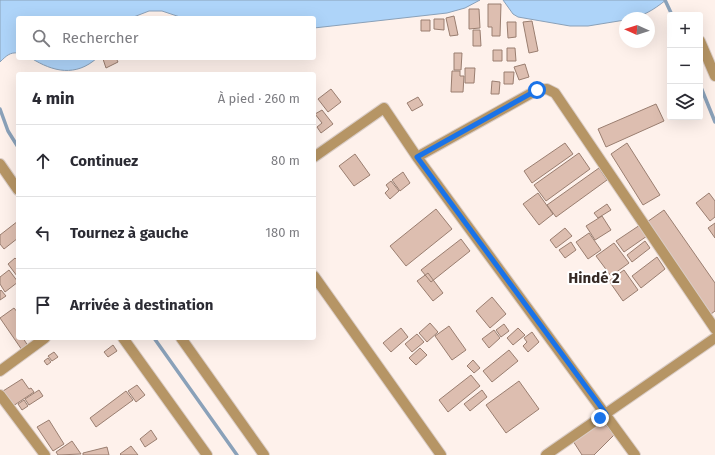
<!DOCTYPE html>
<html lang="fr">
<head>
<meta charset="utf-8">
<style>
  body { margin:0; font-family:"Fira Sans",sans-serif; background:#f2f2f3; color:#2b2b33 }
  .controls { position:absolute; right:12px; top:12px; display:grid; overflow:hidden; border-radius:4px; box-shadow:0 4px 16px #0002 }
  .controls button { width:36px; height:36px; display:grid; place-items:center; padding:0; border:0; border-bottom:1px solid #e1e1e2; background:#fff; color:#2b2b33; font:20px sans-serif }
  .compass { position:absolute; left:619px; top:12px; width:36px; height:36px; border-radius:50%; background:#fff; box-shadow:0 4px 16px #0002; rotate:273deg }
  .stop { position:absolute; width:12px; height:12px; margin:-9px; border:3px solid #1a73e8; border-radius:50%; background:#fff }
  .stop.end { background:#1a73e8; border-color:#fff; box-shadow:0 1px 4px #0008 }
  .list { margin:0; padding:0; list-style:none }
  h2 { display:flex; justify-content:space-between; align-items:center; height:52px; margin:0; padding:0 16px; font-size:17px }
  h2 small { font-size:13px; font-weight:400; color:#7c7c81 }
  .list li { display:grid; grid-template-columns:26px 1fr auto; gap:12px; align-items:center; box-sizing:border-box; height:72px; padding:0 16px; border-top:1px solid #e1e1e2 }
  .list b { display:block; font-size:15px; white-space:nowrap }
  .list em { font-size:13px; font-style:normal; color:#7c7c81 }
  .icon { flex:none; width:22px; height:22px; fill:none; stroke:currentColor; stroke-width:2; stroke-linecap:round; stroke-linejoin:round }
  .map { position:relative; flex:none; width:715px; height:455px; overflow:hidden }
  .search { position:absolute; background:#fff; box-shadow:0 4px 16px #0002; left:16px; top:16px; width:300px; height:44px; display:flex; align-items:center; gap:10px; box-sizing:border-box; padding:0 14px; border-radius:4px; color:#7c7c81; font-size:15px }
  .panel { position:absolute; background:#fff; box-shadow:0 4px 16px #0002; left:16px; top:72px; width:300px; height:268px; border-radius:4px }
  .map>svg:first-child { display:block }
  .water { fill:#aed4f9; stroke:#8aa1b9 }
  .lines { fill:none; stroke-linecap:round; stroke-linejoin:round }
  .stream { stroke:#8aa1b9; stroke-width:3.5 }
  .building { fill:#ddbeb0; stroke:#9a7e70 }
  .minor-casing { stroke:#dacdc7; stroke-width:12 }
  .minor { stroke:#b69565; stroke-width:10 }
  .route { stroke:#1a73e8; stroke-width:5 }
  .labels { text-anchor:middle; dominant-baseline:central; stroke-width:4; stroke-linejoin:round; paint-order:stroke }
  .neighbourhood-label { font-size:15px; font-weight:bold; fill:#352924; stroke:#fff }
</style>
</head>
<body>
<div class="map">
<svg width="715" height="455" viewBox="0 0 715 455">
  <rect width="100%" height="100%" fill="#fef1eb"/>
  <!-- water -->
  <path class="water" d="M0,0h480l-15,8 -18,5 -133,15v-10h-131l-21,-7h-13l-18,7h-113v35c-8,-1 -12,3 -18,9z
    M503,0h163c-13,10 -24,18 -41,18v2l-37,6h-18l-52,-9 -5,-3z
    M31,58h66c-21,19 -44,14 -66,0z"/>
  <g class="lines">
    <!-- stream -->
    <path class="stream" d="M665,0l7,15
      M700,85l15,37
      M0,109l8,22 10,16
      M154,338l83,117"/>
  </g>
  <!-- building -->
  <path class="building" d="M488,4h13l-1,32h-8v-9h-4z
    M469,9h10l1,19 -11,1z
    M454,16l4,19 -8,1 -4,-18z
    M434,19h10v11l-10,-1z
    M421,20h9v11h-9z
    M532,21l6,30 -9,2 -6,-31z
    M507,22h9v15l-8,1z
    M473,30h7l1,16h-8z
    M507,48h8l1,13h-9z
    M493,50h9v11h-9z
    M454,53h8l-1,17h-7z
    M105,58h11l2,4 -12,6 -3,-9z
    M525,64l4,13 -10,3 -5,-13z
    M465,68h10l-1,15h-9z
    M452,71h8v5h4l-1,16h-12z
    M504,72h10l-1,12h-9z
    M492,81l8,1 -1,12h-8z
    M331,89l10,13 -13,10 -10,-13z
    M418,97l5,8 -11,6 -5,-8z
    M656,104l8,17 -58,26 -8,-18z
    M322,110l11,14 -12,9 -4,-6 5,-4 -7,-9z
    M565,143l8,11 -41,29 -8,-12z
    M627,143l33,52 -17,10 -32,-51z
    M579,153l11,16 -44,32 -12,-16z
    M355,154l15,21 -16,11 -15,-20z
    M599,168l8,12 -51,37 -9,-12z
    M403,172l7,11 -10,8 -8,-11z
    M391,181l8,10 -9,8 -5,-6 4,-4 -3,-4z
    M538,193l15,21 -14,11 -16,-21z
    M709,193l6,8v16l-5,4 -14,-18z
    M607,204l4,6 -13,8 -4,-5z
    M436,209l16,20 -46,37 -16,-20z
    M664,210l51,73v28l-4,3 -64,-92z
    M602,216l9,14 -16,10 -9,-14z
    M18,221v17l-14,11 -4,-5v-9z
    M715,223v15l-7,-10z
    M640,225l7,11 -23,16 -8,-11z
    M565,228l7,8 -16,12 -6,-8z
    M589,233l12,17 -13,9 -12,-17z
    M461,239l9,12 -39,31 -10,-12z
    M645,241l5,7 -18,14 -5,-7z
    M571,242l5,8 -11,8 -6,-8z
    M614,243l15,20 -18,13 -15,-20z
    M657,257l8,12 -24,19 -9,-12z
    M15,258l2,2 1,-1 -1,17 -9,-12z
    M9,270l9,12 -13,10 -5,-8v-7z
    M624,270l14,20 -15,11 -14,-20z
    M428,273l15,20 -10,8 -16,-20z
    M1,290l5,6 -6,4v-9z
    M492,297l14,17 -16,14 -14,-17z
    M14,308l4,5v25h5l5,8 -6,4 -22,-32z
    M430,323l8,9 -11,10 -8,-9z
    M504,324l5,7 -8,6 -5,-7z
    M449,326l17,24 -14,10 -17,-24z
    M401,328l7,9 -17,15 -8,-9z
    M518,328l7,7 -12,10 -6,-7z
    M494,330l6,8 -11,10 -7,-9z
    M532,332l7,10 -11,10 -5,-6 4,-4 -3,-4z
    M417,334l7,8 -12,10 -7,-8z
    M113,345l4,6 -9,6 -4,-5z
    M420,348l7,7 -11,10 -7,-7z
    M509,350l9,11 -26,21 -9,-11z
    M54,352l4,5 -6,4 -4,-5z
    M48,358l3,4 -4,3 -3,-4z
    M473,360l7,8 -6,5 -7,-7z
    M471,375l9,11 -32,26 -9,-12z
    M22,379l7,10 2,-1 3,4 -21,14 -10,-15z
    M519,381l20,28 -33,24 -20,-28z
    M137,385l8,10 -9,7 -8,-11z
    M39,390l4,6 -14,9 -4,-6z
    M482,390l5,7 -17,14 -6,-7z
    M126,391l7,9 -37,27 -6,-9z
    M24,400l4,6 -6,4 -4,-6z
    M600,418l14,17 -20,20h-12l-9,-14z
    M49,420l15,24 -11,7 -16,-24z
    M151,430l6,9 -12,8 -5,-8z
    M72,441l9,13 -23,1 -2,-3z
    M131,446l7,9h-17l-1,-1z
    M107,447l2,8h-26v-2z"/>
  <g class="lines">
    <defs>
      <path id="minor" d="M700,41l15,35
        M314,157l70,-49 33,49 218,298
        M417,157l120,-67 10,-1 8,4 160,236
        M0,164l18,26
        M314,276l127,179
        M123,338l84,117
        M181,338l83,117
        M0,371l45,-33
        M0,395l45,60
        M546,455l169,-117"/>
    </defs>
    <!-- minor casing -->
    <use href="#minor" class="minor-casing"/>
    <!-- minor -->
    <use href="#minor" class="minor"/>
  </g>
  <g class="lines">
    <!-- route -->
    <path class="route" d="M537,90l-120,67 189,257 -6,4"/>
  </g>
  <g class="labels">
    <!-- neighbourhood labels -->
    <g class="neighbourhood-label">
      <text x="594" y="278">Hindé 2</text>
    </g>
  </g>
</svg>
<div class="controls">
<button>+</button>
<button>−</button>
<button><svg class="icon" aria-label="layers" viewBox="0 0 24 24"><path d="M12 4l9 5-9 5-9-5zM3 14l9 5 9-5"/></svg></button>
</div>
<svg class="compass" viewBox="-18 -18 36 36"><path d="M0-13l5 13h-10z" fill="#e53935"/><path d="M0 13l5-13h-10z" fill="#7c7c81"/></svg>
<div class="stop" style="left:537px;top:90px"></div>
<div class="stop end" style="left:600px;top:418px"></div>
<div class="search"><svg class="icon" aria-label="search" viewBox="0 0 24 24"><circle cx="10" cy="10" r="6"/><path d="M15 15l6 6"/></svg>Rechercher</div>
<section class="panel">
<h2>4 min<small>À pied · 260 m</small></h2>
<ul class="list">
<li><svg class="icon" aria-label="ahead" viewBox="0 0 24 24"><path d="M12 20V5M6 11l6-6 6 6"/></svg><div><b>Continuez</b></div><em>80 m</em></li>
<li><svg class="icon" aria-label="left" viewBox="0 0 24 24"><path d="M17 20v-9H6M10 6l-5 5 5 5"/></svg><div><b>Tournez à gauche</b></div><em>180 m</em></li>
<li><svg class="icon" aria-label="arrive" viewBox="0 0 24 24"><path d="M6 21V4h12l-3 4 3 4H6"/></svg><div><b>Arrivée à destination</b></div></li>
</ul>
</section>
</div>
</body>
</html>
